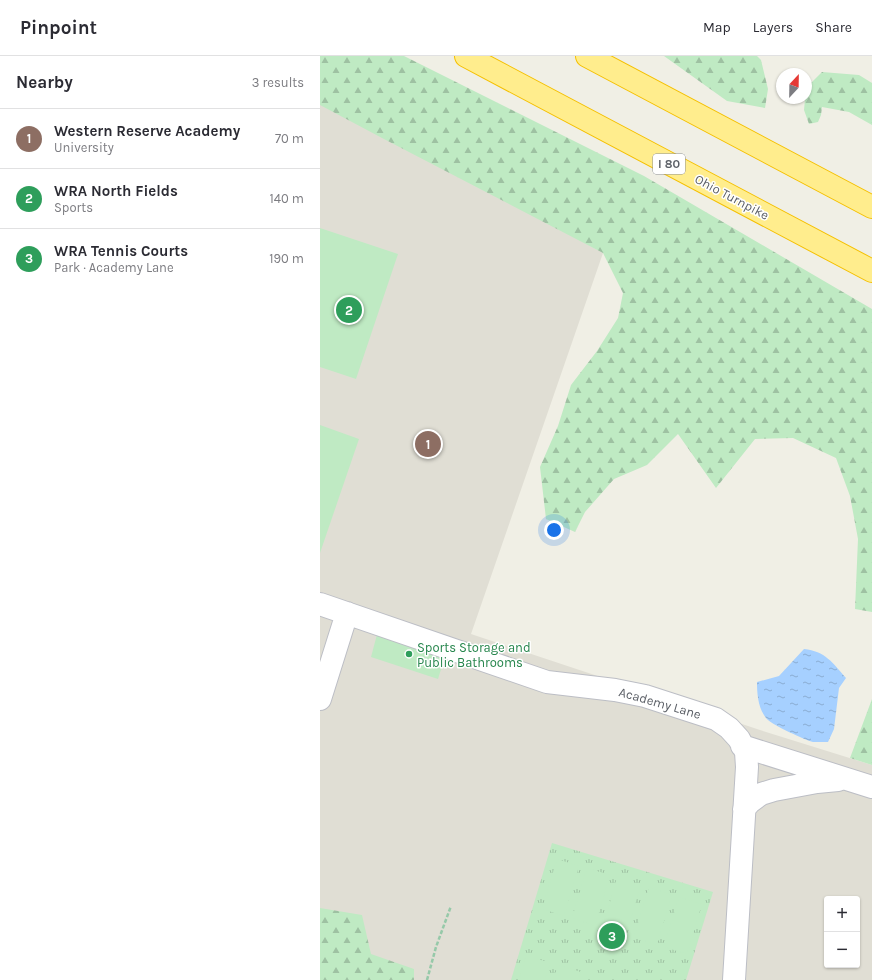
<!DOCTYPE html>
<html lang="en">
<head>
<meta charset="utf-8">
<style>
  body { margin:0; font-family:Karla,sans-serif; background:#f2f2f3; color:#2b2b33 }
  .controls { position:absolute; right:12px; bottom:12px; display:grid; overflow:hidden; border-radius:4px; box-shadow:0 1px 3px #0004 }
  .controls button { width:36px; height:36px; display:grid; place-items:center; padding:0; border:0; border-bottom:1px solid #e1e1e2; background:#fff; color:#2b2b33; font:20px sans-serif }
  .compass { position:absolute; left:456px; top:12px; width:36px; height:36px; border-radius:50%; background:#fff; box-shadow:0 1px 3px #0004; rotate:22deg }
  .you { position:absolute; left:234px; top:474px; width:14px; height:14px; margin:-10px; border:3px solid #fff; border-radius:50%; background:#1a73e8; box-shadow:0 0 0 6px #1a73e833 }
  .badge { display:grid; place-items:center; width:26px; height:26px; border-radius:50%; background:#111827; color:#fff; font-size:13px; font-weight:700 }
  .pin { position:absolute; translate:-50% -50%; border:2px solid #fff; box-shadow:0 1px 4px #0006 }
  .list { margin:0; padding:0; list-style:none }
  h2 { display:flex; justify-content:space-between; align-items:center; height:52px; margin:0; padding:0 16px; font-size:17px }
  h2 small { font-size:13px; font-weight:400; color:#7c7c81 }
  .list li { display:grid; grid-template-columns:26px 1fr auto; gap:12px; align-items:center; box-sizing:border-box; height:60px; padding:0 16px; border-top:1px solid #e1e1e2 }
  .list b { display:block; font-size:15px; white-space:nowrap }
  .list p { margin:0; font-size:13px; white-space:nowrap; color:#7c7c81 }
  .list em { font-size:13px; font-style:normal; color:#7c7c81 }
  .map { position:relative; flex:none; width:552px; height:924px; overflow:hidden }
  header { display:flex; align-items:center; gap:24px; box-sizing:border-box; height:56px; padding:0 20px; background:#fff; border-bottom:1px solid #e1e1e2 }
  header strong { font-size:19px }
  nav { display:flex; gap:22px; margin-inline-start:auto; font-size:14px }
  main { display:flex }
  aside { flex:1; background:#fff }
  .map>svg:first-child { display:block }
  .education { fill:#e0ded4; fill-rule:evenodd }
  .forest { fill:url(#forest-firs) }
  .park { fill:url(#park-tufts) }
  .pitch { fill:#bfeac3 }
  .water { fill:url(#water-ripples) }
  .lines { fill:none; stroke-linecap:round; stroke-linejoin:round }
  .minor-casing { stroke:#bcbec5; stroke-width:24 }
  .highway-casing { stroke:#f5c000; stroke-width:24 }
  .path { stroke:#96c9a9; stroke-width:2.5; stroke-dasharray:4 2; stroke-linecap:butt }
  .minor { stroke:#fff; stroke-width:22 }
  .highway { stroke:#ffed8d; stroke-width:22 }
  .leisure-dot { fill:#2e9e5b; stroke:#fff; stroke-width:1.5 }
  .labels { text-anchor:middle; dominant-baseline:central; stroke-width:3; stroke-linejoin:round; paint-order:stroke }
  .shield { fill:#fff; stroke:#8d9095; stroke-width:1 }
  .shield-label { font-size:12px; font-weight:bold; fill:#5c6067 }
  .street-label { font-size:13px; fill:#5c6067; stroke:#fff }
  .leisure-label { font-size:13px; fill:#27864d; stroke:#fff; text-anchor:start }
</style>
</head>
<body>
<header>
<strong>Pinpoint</strong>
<nav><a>Map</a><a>Layers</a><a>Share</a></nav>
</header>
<main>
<aside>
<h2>Nearby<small>3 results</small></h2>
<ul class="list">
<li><span class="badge" style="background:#8d6e63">1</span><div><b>Western Reserve Academy</b><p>University</p></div><em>70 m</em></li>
<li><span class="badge" style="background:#2e9e5b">2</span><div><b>WRA North Fields</b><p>Sports</p></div><em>140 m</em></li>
<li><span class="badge" style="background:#2e9e5b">3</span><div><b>WRA Tennis Courts</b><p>Park · Academy Lane</p></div><em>190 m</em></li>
</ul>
</aside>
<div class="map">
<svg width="552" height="924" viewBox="0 0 552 924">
  <defs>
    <pattern id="forest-firs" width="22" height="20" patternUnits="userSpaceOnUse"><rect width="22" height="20" fill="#bfeac3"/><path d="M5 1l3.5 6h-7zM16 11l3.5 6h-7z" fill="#9ec1a2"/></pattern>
    <pattern id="park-tufts" width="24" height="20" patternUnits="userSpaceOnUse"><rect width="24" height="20" fill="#bfeac3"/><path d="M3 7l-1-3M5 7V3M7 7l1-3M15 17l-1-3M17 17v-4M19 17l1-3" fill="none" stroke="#9ec1a2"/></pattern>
    <pattern id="water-ripples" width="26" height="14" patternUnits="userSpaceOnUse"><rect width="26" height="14" fill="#a6d0ff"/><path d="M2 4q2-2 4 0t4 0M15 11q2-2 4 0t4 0" fill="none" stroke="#8aacd2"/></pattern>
  </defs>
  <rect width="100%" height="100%" fill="#f0efe5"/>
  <!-- education -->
  <path class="education" d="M0,40l283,157 -132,381 289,96 112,35v215h-552zM507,843h30v66h-30z"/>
  <!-- forest -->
  <path class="forest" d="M0,0h84l240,120 228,133v303l-17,-3 3,-70 -8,-43 -14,-38 -43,-20 -38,1 -39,49 -38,-54 -31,31 -33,14 -29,33 -10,20 -29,-13 -6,-52 18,-41 13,-41 26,-34 21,-33 5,-25 -20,-40 -221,-115 -62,-33z
    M344,0h93l4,4 7,29 -3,19 -38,-7z
    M502,16l37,3 13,8v42l-23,-13 -27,-5 -1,8 -3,7 -9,2 -5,-14 2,-22z
    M552,643v66l-22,-7z
    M0,852l42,7 9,39 43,15v11h-94z"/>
  <!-- park -->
  <path class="park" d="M232,787l161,49 -27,88h-175z"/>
  <!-- pitch -->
  <path class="pitch" d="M0,172l78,26 -42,125 -36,-12z
    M0,369l39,14 -39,114z
    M59,571l68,23 -9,29 -67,-22z
    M237,803l22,7 -15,50 -22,-7z
    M267,812l23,7 -15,51 -23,-8z
    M297,821l24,8 -15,49 -23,-7z
    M329,831l23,8 -15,50 -23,-8z
    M359,841l23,7 -15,50 -23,-7z
    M206,899l24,8 -5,17h-26z
    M238,909l23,7 -2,8h-26z"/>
  <!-- water -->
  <path class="water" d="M484,593c21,2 29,14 42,29l-7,10 -5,41 -6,13c-5,0 -10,0 -15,0 -8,-2 -40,-17 -45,-22 -10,-10 -11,-26 -11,-38l22,-6z"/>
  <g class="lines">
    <defs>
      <path id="minor" d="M0,548l227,78 68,8 30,6 71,23 13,9 10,11 7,13 1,15 -13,213
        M0,643l27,-86
        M422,690l130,41
        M424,753l6,-7 11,-8 13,-4 43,-8 21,-2"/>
      <path id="highway" d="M146,0l406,215
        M267,0l285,151"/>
    </defs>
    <!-- minor casing -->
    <use href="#minor" class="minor-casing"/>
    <!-- highway casing -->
    <use href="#highway" class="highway-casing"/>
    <!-- path -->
    <path class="path" d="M107,924l9,-33 15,-41"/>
    <!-- minor -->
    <use href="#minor" class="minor"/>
    <!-- highway -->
    <use href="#highway" class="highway"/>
  </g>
  <!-- markers -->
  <circle class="leisure-dot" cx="89" cy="598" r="4"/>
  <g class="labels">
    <!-- shield labels -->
    <rect class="shield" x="333" y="98" width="32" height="20" rx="3"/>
    <g class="shield-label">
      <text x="349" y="108">I 80</text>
    </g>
    <!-- street labels -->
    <g class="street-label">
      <text transform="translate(412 141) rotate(28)">Ohio Turnpike</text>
      <text transform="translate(340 647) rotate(16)">Academy Lane</text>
    </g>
    <!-- leisure labels -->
    <g class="leisure-label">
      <text x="97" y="591">Sports Storage and<tspan x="97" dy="15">Public Bathrooms</tspan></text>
    </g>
  </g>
</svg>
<div class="controls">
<button>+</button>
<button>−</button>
</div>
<svg class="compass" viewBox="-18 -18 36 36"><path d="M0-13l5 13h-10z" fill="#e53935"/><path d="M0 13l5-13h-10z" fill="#7c7c81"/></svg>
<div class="you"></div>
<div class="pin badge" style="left:108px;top:388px;background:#8d6e63">1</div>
<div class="pin badge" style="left:29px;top:254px;background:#2e9e5b">2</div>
<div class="pin badge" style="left:292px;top:880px;background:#2e9e5b">3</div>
</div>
</main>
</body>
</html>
